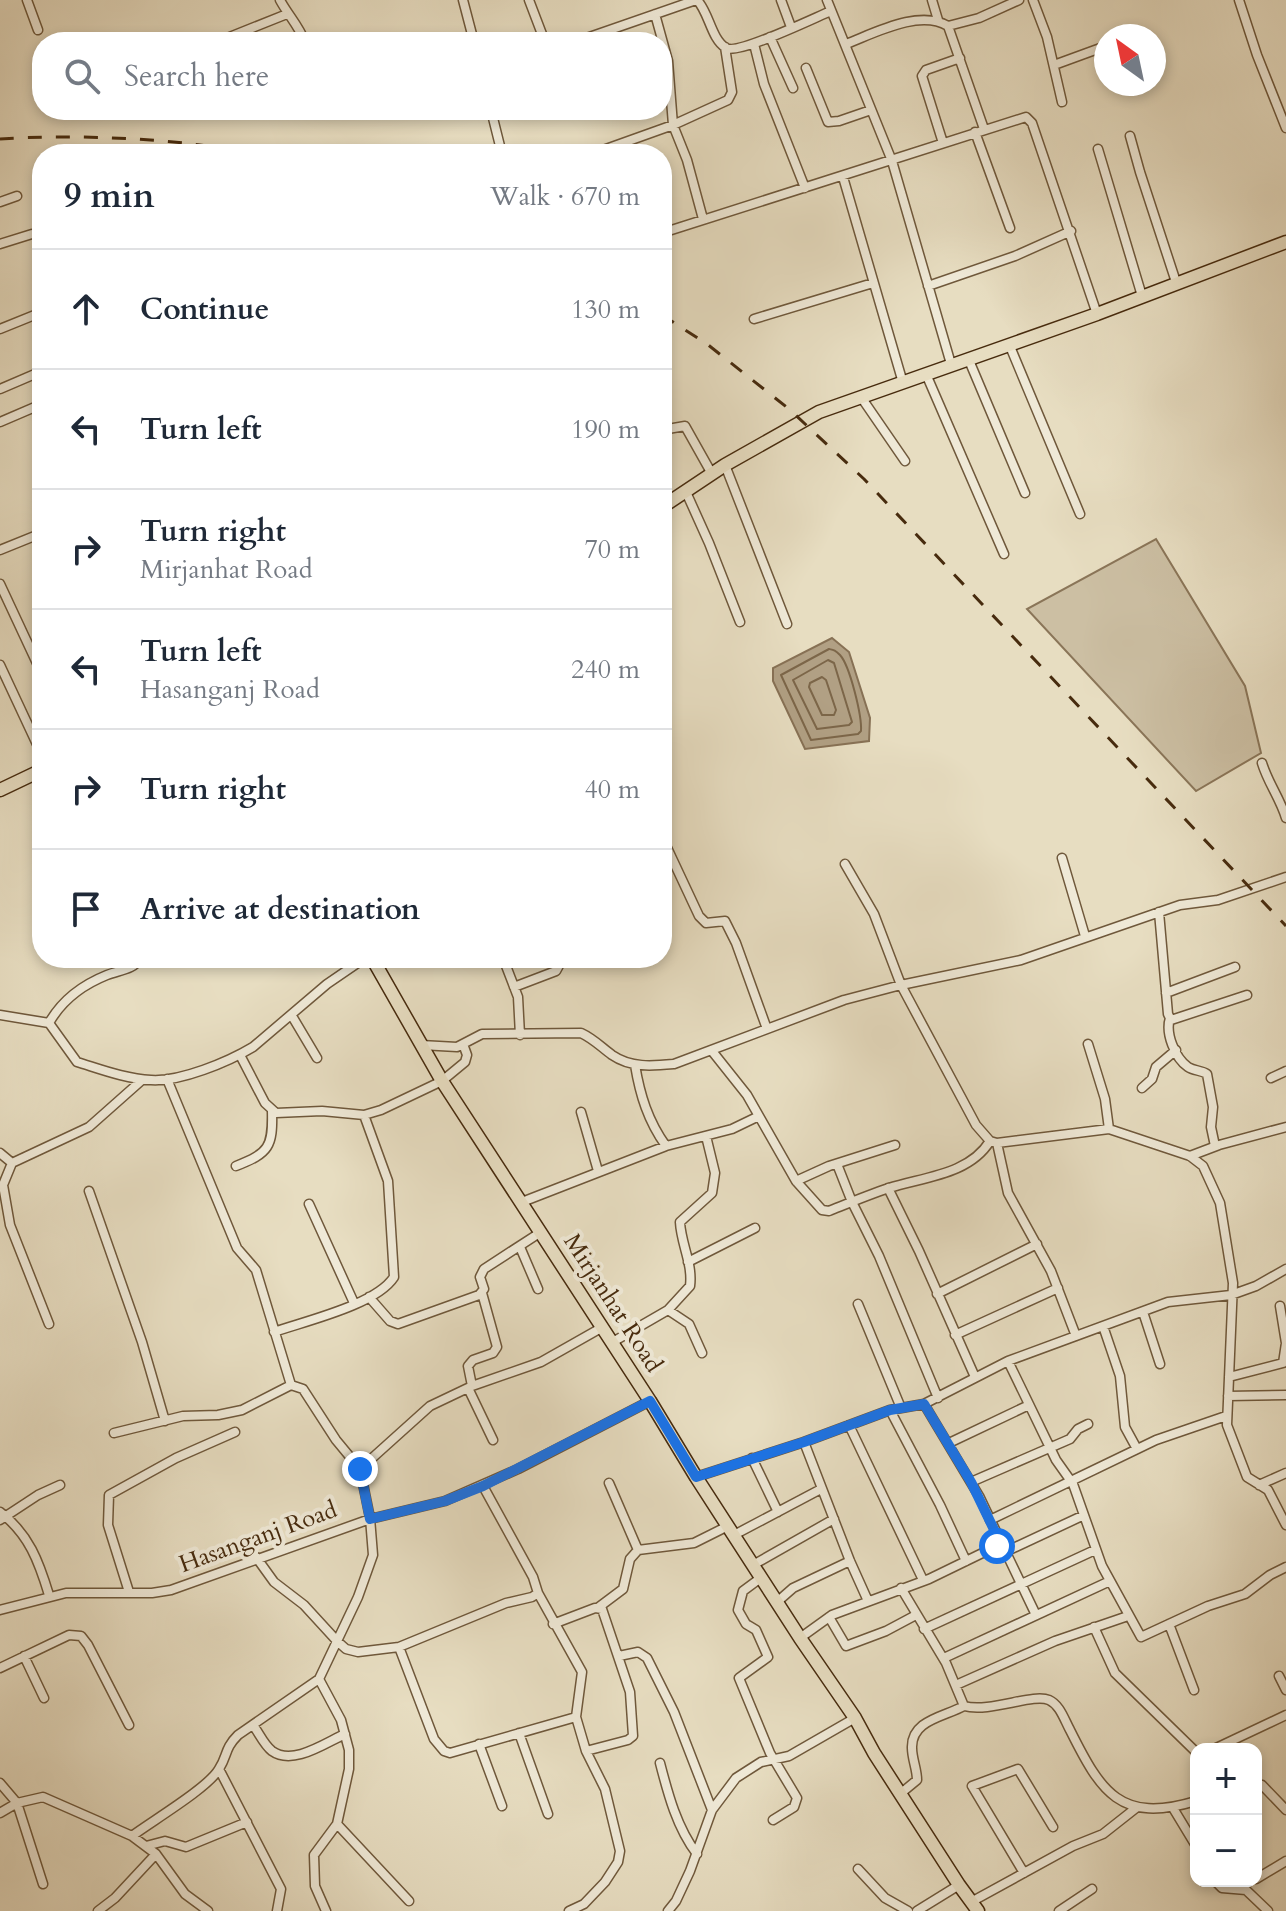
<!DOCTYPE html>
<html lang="en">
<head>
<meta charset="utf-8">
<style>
  body { margin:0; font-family:Cardo,serif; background:#f2f2f3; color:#1f2937 }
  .controls { position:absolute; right:24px; bottom:24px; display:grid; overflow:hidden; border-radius:16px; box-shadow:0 4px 12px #0003 }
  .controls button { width:72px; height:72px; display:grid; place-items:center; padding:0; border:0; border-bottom:2px solid #e0e1e3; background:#fff; color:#1f2937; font:40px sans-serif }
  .compass { position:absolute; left:1094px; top:24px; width:72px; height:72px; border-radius:50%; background:#fff; box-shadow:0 4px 12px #0003; rotate:327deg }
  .stop { position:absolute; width:24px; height:24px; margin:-18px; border:6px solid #1a73e8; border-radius:50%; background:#fff }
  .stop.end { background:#1a73e8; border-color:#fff; box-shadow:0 2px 8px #0008 }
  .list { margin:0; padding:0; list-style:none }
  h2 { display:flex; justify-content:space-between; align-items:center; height:104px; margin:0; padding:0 32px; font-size:34px }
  h2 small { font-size:26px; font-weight:400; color:#747a83 }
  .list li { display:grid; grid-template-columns:52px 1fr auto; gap:24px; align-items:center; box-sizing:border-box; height:120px; padding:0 32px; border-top:2px solid #e0e1e3 }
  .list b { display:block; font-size:30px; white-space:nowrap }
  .list p { margin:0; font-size:26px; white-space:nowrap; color:#747a83 }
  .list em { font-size:26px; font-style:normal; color:#747a83 }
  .icon { flex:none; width:44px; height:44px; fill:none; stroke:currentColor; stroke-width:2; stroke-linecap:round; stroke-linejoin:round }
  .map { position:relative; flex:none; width:1286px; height:1911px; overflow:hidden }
  .search { position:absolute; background:#fff; box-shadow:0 4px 12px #0003; left:32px; top:32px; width:640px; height:88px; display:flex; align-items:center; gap:20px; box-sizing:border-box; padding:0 28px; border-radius:32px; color:#747a83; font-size:30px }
  .panel { position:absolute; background:#fff; box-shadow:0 4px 12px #0003; left:32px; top:144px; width:640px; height:824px; border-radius:32px }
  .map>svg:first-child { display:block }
  .green { fill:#ccbfa3; stroke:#8a7558; stroke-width:2 }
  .water { fill:#b1a084; stroke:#877155; stroke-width:2 }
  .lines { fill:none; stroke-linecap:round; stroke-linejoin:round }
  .shore { stroke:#7c6649; stroke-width:2 }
  .minor-casing { stroke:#6f583b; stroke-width:11 }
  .primary-casing { stroke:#472b0e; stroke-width:15 }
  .minor { stroke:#efe9d7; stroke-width:8 }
  .primary { stroke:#e7ddc1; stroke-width:12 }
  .rail { stroke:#472b0e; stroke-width:3; stroke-dasharray:14 14; stroke-linecap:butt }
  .route { stroke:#1a73e8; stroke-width:10 }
  .labels { text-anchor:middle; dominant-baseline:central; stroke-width:8; stroke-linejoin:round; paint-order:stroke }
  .street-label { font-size:24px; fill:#472b0e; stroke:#efe9d7 }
</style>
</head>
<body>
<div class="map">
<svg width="1286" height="1911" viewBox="0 0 1286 1911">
  <rect width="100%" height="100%" fill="#e7ddc1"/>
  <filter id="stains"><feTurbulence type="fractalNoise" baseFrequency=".0025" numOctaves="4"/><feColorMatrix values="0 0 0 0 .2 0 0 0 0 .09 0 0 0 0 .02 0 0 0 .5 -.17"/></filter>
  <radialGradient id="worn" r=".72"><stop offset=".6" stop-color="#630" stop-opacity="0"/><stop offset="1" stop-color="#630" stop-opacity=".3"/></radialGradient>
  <!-- green -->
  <path class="green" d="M1156,539l89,147 16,67 -65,38 -169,-182z"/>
  <!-- water -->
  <path class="water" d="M832,638l17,14 21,66 -1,23 -64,8 -32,-68v-13z"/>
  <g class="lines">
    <!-- shore -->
    <path class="shore" d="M829,649c5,1 6,1 11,6 10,11 22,61 21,76l-3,3 -47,6 -30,-65z
      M828,660l6,3 18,59 -3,3 -32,4 -24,-49z
      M822,677l4,3 10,30 -2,5h-12l-13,-28 1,-4z"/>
    <defs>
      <path id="minor" d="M27,0l11,30
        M280,0c8,15 19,26 25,42
        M463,0l11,42
        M529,0l16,42
        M697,0c12,12 14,39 29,48 12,7 88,-30 105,-37
        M781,0l10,27
        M827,0l65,161 59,203
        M932,0l6,20
        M1033,0l14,37 15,65
        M1239,0l18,55 29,73
        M655,14l13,47 5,64 14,35 16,59
        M948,26l36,103
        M770,37l23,51
        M217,42l70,-28
        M575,42l121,-42
        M754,44l10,40 41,104
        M846,44c29,-11 73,-35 102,-18l31,-8 40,-18
        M1054,65l52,-19
        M806,68l22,54 11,-1 32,-11
        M491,110l11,44
        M975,132l35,96
        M1130,136l10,36 36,110
        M943,143l-21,-67 4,-6 34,-12
        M1098,149l44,147
        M592,154l81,-29 55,-25 4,-8 -7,-45
        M843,177l60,206
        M0,202l17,-6
        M662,233l364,-116 6,6 65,191
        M0,244l32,-10
        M928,286l87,-30 56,-25
        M754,319l119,-36
        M0,329l42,-17
        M1009,344l71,170
        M968,358l57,135
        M926,374l78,180
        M0,389l42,-18
        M861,397l44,64
        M0,422l42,-18
        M662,430l23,-4 27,48
        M725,465l62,159
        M686,492l23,51 31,79
        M0,550l42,-17
        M0,584l42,90
        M0,665l42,90
        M1262,763c6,20 18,35 24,55
        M662,837l37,79 7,7 19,-2 11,22 31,86
        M1062,858l23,78
        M845,864l29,50 27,71 75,140 14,16 7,2 112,-14 81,27 13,10 17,37 13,80 -6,142 20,52 21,13 18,35
        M1159,912l9,102 3,6 76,-25
        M503,958l15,39 2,38
        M514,987l42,-16 7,-13
        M1166,993l69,-26
        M0,1015l49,8 28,39c23,7 49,17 74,18 29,2 77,-18 102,-33l74,-63 38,-26
        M292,1016l25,42
        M1170,1018c-5,15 5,40 18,49 6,4 13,3 19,7l6,33 -2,20 4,19
        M49,1023c13,-23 33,-38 58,-48 13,-5 26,-5 34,-17
        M1088,1044l17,55 4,30
        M421,1045l36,2 25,-13 99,-1c13,6 20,14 31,22 19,13 40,11 62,9l170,-64 57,-15 120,-25 159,-55 38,-5 68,-23
        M712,1051l35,44 49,86 26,29 7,1c20,-8 39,-16 60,-23 34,-11 80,-13 101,-47
        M240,1055l25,48 11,10 46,-2 42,4 17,-5 61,-29 23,-19 2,-7 -4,-11
        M635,1065c5,30 13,56 31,81
        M1271,1078l15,-7
        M167,1079l70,169 19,22 35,115
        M1142,1088l10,-9 4,-12 20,-17
        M581,1112l17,59
        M997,1143l11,50 43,78 25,65
        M0,1153l12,10
        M1190,1156l29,-11 67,-18
        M837,1164l15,38 27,54 59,142
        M236,1166c33,-13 37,-19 36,-55
        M796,1181l33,-15 66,-21
        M888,1188l31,63 56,126
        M89,1191l53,151 23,79
        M522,1202l144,-56 66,-17 27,-13
        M309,1204l45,99
        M520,1247l18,42
        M688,1262l67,-34
        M937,1294l100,-50
        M369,1297l21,24 8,3 81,-29 5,-6 -4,-12 4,-8 57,-37
        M858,1304l43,104
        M1280,1306l6,37
        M668,1310l21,14 13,29
        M1143,1312l17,52
        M49,1324l-39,-99 -7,-40 9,-22 77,-36 53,-47
        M1103,1326l17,50 5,51 12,22
        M274,1332c31,-11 102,-27 120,-55l-6,-96 -24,-66
        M955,1335l103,-47
        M611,1343l57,-33 22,-24c3,-22 -9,-42 -10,-64l32,-29 3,-20 -9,-37
        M1008,1361l48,99 17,24 29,82 39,71 67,-31 37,-12 25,-19 16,-8
        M1229,1377l54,-14 3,-20
        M472,1386l-4,-20 5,-6 20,-7 4,-6 -15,-54
        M468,1388l25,52
        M1228,1396l58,-1
        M924,1404l55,92 57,119
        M890,1410l50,95 26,56
        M849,1425l74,155
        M114,1433l69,-17 35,-1 24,-5 49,-25 12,4 33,51 24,29 10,49 3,37 -15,42 -39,82 -81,56c-14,14 -10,20 -19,34 -11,19 -67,52 -87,67
        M804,1442l46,119 18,40
        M949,1443l80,-38
        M752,1458l26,54
        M360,1469l70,-63 42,-20 69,-24 60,-34
        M696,1477l108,-35 86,-32 34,-6 84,-43 160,-59 63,-7 25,-9 30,-17
        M971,1482l99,-43 8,-10 10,-5
        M609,1483l29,67
        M1259,1485l27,-12
        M0,1512c29,22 39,50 49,83
        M0,1520l38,-25 22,-10
        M990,1520l166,-80 70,-24
        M734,1535l87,-46
        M1005,1552l77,-36
        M256,1557l18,25 30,23 33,36 9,8 12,3 41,-5 107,-44 26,-6 6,-4 -5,-16 -50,-91
        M753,1565l81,-46
        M762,1577l-19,14 -5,19 8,14 10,6 12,27 -29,21 31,75 27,45 -3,9 -21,13
        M901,1588l45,75 18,43c26,7 69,-13 85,-6 11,5 15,19 21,30 31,62 50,94 126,71
        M129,1592l-21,-67 1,-30 67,-37 59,-26
        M538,1593l44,79 -6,45 10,34 19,38 15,62 -2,11 -13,20 -21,22 -15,7
        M777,1602l16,-14 57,-27
        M599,1607l24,-18 7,-30 8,-9 56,-7 34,-17
        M0,1610l66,-17h86l19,-3 199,-71 75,-18 73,-32 132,-68
        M829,1617l17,29 40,-15 30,-16
        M553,1624l42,-16 7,1 28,83 3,44 -5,4 -42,11
        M1169,1624l25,66
        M1094,1627l21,46 81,79
        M924,1629l171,-79
        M800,1638l32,-23 97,-36 72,-35
        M399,1647l35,92 10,12 6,2 126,-36
        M24,1656l20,42
        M619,1656l19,-4 9,6 27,54 38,98
        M944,1658l166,-77
        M0,1668l69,-33 12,1 7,9 41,80
        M1279,1676l7,14
        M319,1679l22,41 8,30v19l-12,55 -23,31 1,31 11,25
        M956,1685l99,-44 73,-25
        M253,1725c6,8 11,20 19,26 21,15 53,-8 73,-17
        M519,1733l29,81
        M479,1744l23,62
        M1214,1749l72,-34
        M660,1763c8,31 17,65 37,91
        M219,1769l62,120 -4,22
        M0,1783l17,20 26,81
        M1256,1784l6,1 24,25
        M900,1794l17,-14c0,-11 -5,-21 -5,-32 -1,-28 32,-31 52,-42
        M1173,1808l23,38
        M0,1813l17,-10 26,-6 89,39 24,18 29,40 23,17
        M337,1824l72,77
        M146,1846l19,-5 21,6 61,-25
        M858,1869l27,29 23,13
        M1024,1873l-52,-87 46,-17 35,58
        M1256,1879l30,-18
        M1215,1881l7,7 24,2 22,21
        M971,1902l102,-56 30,-12 33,-26
        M98,1911l17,-13 41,-44
        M668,1911l8,-10 14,-30 22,-61 24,-32 25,-16 28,-6 66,-38
        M917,1911l42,-26
        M1059,1911l33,-22"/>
      <path id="primary" d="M662,507l63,-42 94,-53 278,-98 189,-72
        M0,790l42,-20
        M372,958l70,123 208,320 46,76 104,161 55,80 19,35 85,132 19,26"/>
    </defs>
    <!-- minor casing -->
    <use href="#minor" class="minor-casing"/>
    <!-- primary casing -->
    <use href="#primary" class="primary-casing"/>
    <!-- minor -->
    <use href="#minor" class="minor"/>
    <!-- primary -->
    <use href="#primary" class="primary"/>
    <!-- rail -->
    <path class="rail" d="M0,139c76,-5 180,-1 255,15
      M662,315l45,29 82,65 75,70 422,447"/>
  </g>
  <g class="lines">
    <!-- route -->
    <path class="route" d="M360,1469l10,50 75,-18 38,-15 167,-85 46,76 108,-35 86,-32 34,-6 47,78 30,62 -4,2"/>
  </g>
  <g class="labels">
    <!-- street labels -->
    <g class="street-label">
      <text transform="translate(613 1303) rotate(57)">Mirjanhat Road</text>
      <text transform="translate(258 1537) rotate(-20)">Hasanganj Road</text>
    </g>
  </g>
  <rect width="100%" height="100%" filter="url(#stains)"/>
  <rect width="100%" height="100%" fill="url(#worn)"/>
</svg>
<div class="controls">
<button>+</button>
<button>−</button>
</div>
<svg class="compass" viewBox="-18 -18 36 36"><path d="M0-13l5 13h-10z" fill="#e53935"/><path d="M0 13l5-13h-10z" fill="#747a83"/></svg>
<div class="stop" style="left:997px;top:1546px"></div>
<div class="stop end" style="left:360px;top:1469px"></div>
<div class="search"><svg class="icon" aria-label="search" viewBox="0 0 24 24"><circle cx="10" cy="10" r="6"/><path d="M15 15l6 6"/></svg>Search here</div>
<section class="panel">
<h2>9 min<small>Walk · 670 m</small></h2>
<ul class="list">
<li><svg class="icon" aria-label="ahead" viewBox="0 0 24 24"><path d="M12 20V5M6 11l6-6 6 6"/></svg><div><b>Continue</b></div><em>130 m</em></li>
<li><svg class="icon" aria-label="left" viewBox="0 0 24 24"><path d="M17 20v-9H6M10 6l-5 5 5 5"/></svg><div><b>Turn left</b></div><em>190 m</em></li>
<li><svg class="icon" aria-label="right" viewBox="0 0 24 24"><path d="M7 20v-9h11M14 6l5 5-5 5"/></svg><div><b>Turn right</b><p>Mirjanhat Road</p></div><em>70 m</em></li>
<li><svg class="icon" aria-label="left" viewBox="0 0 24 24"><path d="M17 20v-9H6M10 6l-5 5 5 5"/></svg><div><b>Turn left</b><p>Hasanganj Road</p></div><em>240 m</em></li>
<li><svg class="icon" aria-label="right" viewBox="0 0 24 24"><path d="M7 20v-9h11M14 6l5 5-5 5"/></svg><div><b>Turn right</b></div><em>40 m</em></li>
<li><svg class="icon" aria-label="arrive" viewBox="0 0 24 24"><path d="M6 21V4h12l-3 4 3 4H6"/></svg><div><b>Arrive at destination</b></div></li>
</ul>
</section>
</div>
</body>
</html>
